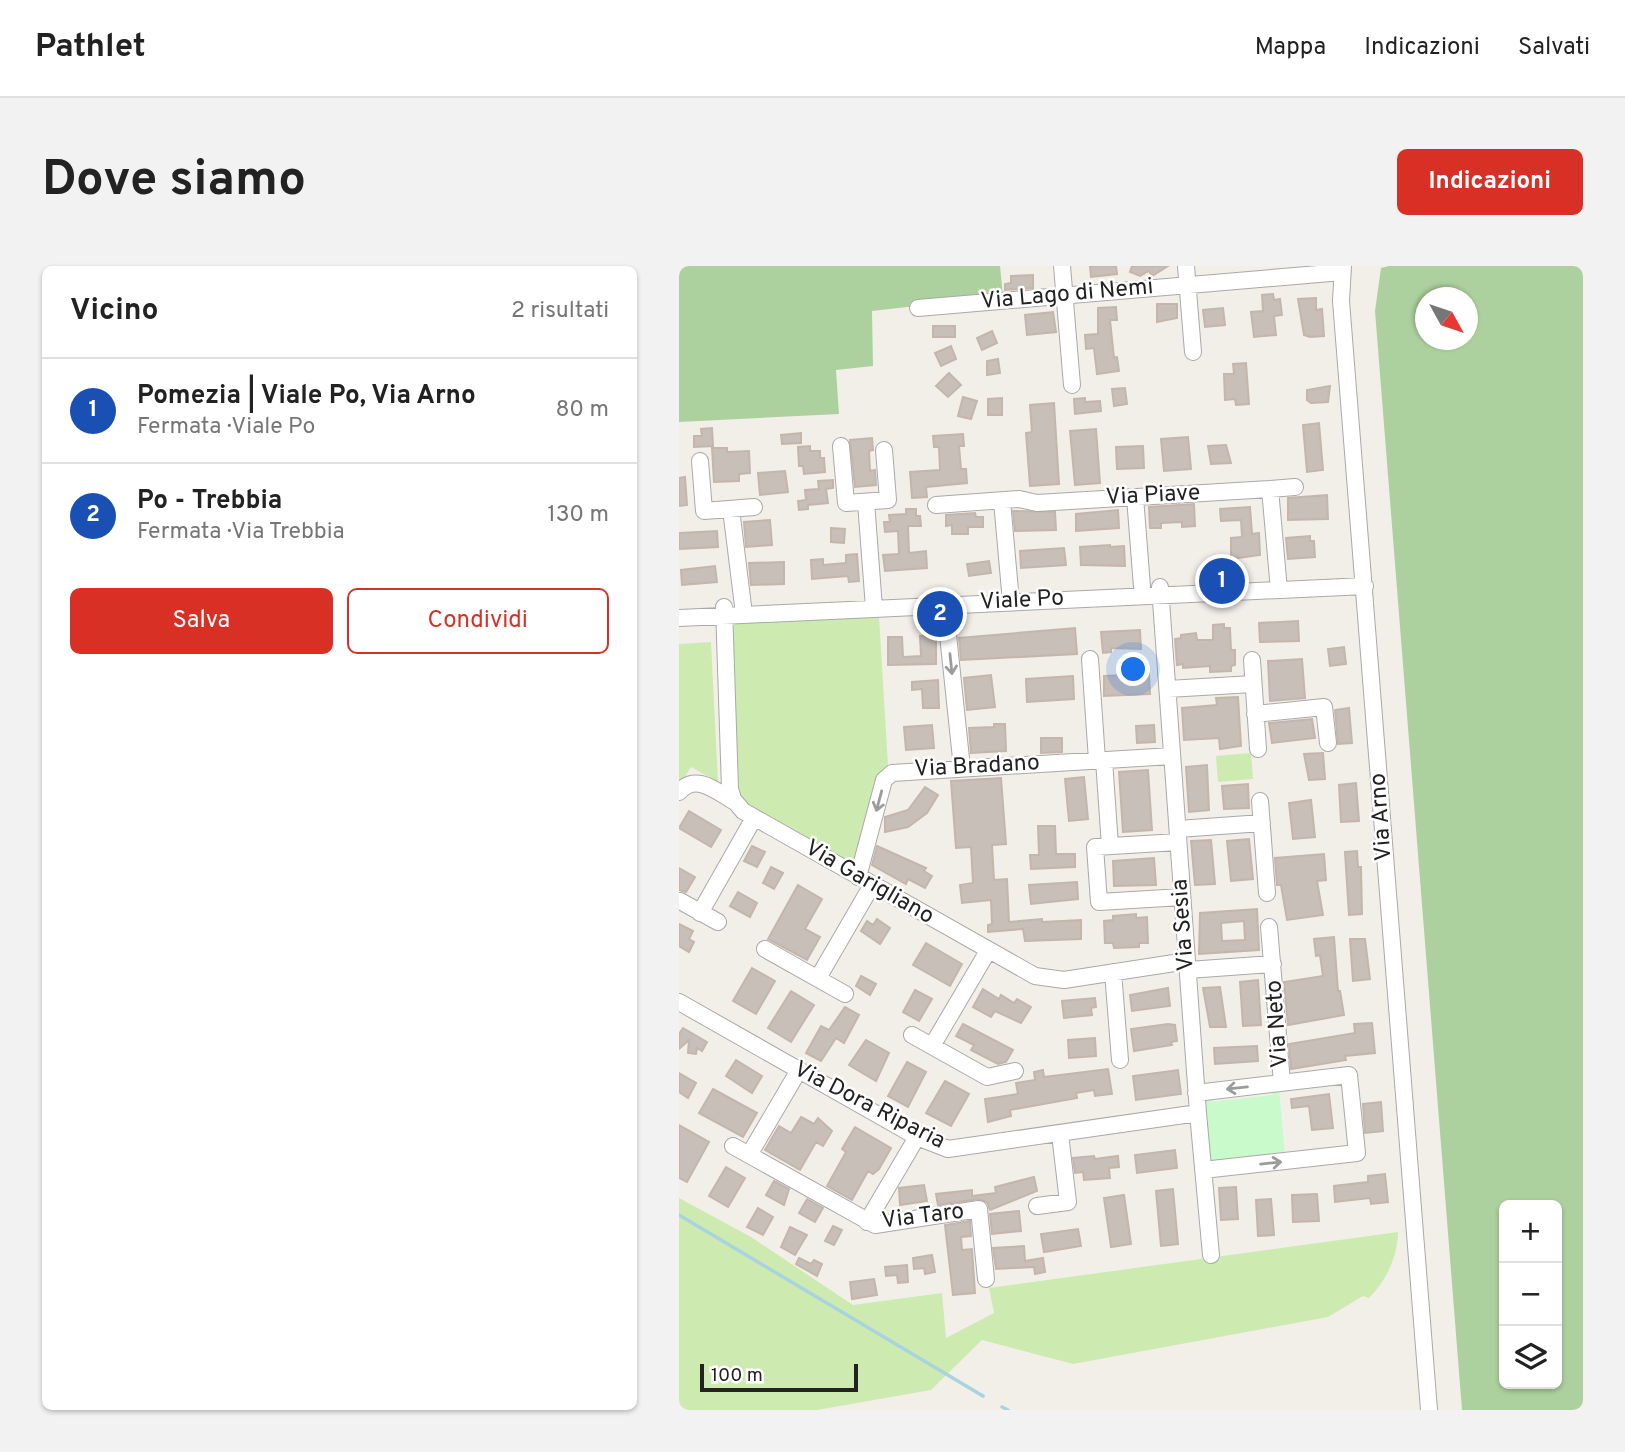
<!DOCTYPE html>
<html lang="it">
<head>
<meta charset="utf-8">
<style>
  body { margin:0; font-family:Overpass,sans-serif; background:#f2f2f2; color:#222 }
  .controls { position:absolute; right:21px; bottom:21px; display:grid; overflow:hidden; border-radius:10px; box-shadow:0 2px 5px #0004 }
  .controls button { width:63px; height:63px; display:grid; place-items:center; padding:0; border:0; border-bottom:2px solid #e0e0e0; background:#fff; color:#222; font:35px sans-serif }
  .compass { position:absolute; left:736px; top:21px; width:63px; height:63px; border-radius:50%; background:#fff; box-shadow:0 2px 5px #0004; rotate:130deg }
  .scale { position:absolute; left:21px; bottom:18px; width:158px; box-sizing:border-box; padding-left:7px; border:4px solid #222; border-top:0; font-size:19px; line-height:24px; white-space:nowrap; color:#222; -webkit-text-stroke:5px #fff; paint-order:stroke }
  .you { position:absolute; left:455px; top:404px; width:24px; height:24px; margin:-18px; border:5px solid #fff; border-radius:50%; background:#1a73e8; box-shadow:0 0 0 10px #1a73e833 }
  .badge { display:grid; place-items:center; width:46px; height:46px; border-radius:50%; background:#d93025; color:#fff; font-size:23px; font-weight:700 }
  .pin { position:absolute; translate:-50% -50%; border:4px solid #fff; box-shadow:0 2px 7px #0006 }
  .list { margin:0; padding:0; list-style:none }
  h2 { display:flex; justify-content:space-between; align-items:center; height:91px; margin:0; padding:0 28px; font-size:30px }
  h2 small { font-size:23px; font-weight:400; color:#767676 }
  .list li { display:grid; grid-template-columns:46px 1fr auto; gap:21px; align-items:center; box-sizing:border-box; height:105px; padding:0 28px; border-top:2px solid #e0e0e0 }
  .list b { display:block; font-size:26px; white-space:nowrap }
  .list p { margin:0; font-size:23px; white-space:nowrap; color:#767676 }
  .list em { font-size:23px; font-style:normal; color:#767676 }
  .actions { display:flex; gap:14px; padding:21px 28px }
  .actions a { flex:1; padding:16px 0; border:2px solid #d93025; border-radius:10px; text-align:center; font-size:24px; color:#d93025 }
  .actions .main { background:#d93025; color:#fff }
  .icon { flex:none; width:38px; height:38px; fill:none; stroke:currentColor; stroke-width:2; stroke-linecap:round; stroke-linejoin:round }
  .map { position:relative; flex:none; width:904px; height:1144px; overflow:hidden; border-radius:10px }
  header { display:flex; align-items:center; gap:42px; box-sizing:border-box; height:98px; padding:0 35px; background:#fff; border-bottom:2px solid #e0e0e0 }
  header strong { font-size:33px }
  nav { display:flex; gap:38px; margin-inline-start:auto; font-size:24px }
  .intro { display:flex; align-items:center; justify-content:space-between; box-sizing:border-box; height:168px; padding:0 42px }
  h1 { margin:0; font-size:49px }
  .button { padding:18px 32px; border-radius:10px; background:#d93025; color:#fff; font-size:24px; font-weight:700 }
  main { display:flex; gap:42px; padding:0 42px }
  aside { flex:1; background:#fff; border-radius:10px; box-shadow:0 2px 5px #0004 }
  .map>svg:first-child { display:block }
  .grass { fill:#cdebb0 }
  .forest { fill:#add19e; fill-rule:evenodd }
  .park { fill:#c8facc }
  .lines { fill:none; stroke-linecap:round; stroke-linejoin:round }
  .stream { stroke:#aad3df; stroke-width:3.5 }
  .building { fill:#c7bfb8; stroke:#c4b6ab; stroke-width:2; fill-rule:evenodd }
  .minor-casing { stroke:#a9a9a9; stroke-width:18 }
  .minor { stroke:#fff; stroke-width:16 }
  .oneway { stroke:#9c9c9c }
  .labels { text-anchor:middle; dominant-baseline:central; stroke-width:5; stroke-linejoin:round; paint-order:stroke }
  .street-label { font-size:23px; fill:#222; stroke:#fff }
</style>
</head>
<body>
<header>
<strong>Pathlet</strong>
<nav><a>Mappa</a><a>Indicazioni</a><a>Salvati</a></nav>
</header>
<div class="intro"><h1>Dove siamo</h1><a class="button">Indicazioni</a></div>
<main>
<aside>
<h2>Vicino<small>2 risultati</small></h2>
<ul class="list">
<li><span class="badge" style="background:#1a4fb4">1</span><div><b>Pomezia | Viale Po, Via Arno</b><p>Fermata · Viale Po</p></div><em>80 m</em></li>
<li><span class="badge" style="background:#1a4fb4">2</span><div><b>Po - Trebbia</b><p>Fermata · Via Trebbia</p></div><em>130 m</em></li>
</ul>
<div class="actions"><a class="main">Salva</a><a>Condividi</a></div>
</aside>
<div class="map">
<svg width="904" height="1144" viewBox="0 0 904 1144">
  <rect width="100%" height="100%" fill="#f2efe9"/>
  <!-- grass -->
  <path class="grass" d="M200,351l9,148 -10,11 -26,90 -102,-57 -11,-14 -8,-166 6,-7z
    M32,376l7,140 -27,-15 -12,20v-143z
    M572,487l2,26 -35,3 -2,-26z
    M0,932l72,39 102,68 89,-12 4,45 48,-25 -5,-25 409,-56c0,24 -12,49 -29,66l-6,-2 -35,21 -255,47 -91,-24 -51,50 -114,20h-138z"/>
  <!-- forest -->
  <path class="forest" d="M0,0h321l3,30 -131,15 1,55 -37,4 3,44 -160,8z
    M710,0h194v1144h-121l-87,-1099 6,-43zM746,32h42v42h-42zM825,939h53v179h-53z"/>
  <!-- park -->
  <path class="park" d="M600,822l6,68 -74,7 -6,-67 10,-1 -3,7 60,-7 2,-6z"/>
  <g class="lines">
    <!-- stream -->
    <path class="stream" d="M0,949l304,181
      M323,1141l6,3"/>
  </g>
  <!-- building -->
  <path class="building" d="M411,0h26l1,8 -26,3z
    M453,0h36l-16,10 -3,-5 -9,5 -10,-4z
    M354,9v13l-28,2v-6l6,-1v-7z
    M594,28l1,6 6,-1 2,16 -8,1 2,19 -22,2 -3,-25 12,-1 -1,-16z
    M637,32v12l6,-1 2,27 -14,1 -6,-2 -6,-36z
    M478,38h20v14l-20,4z
    M437,41l1,13h-7l4,38 3,-1 2,14 -22,3 -3,-26 -8,1 -1,-14 13,-1v-26z
    M544,42l2,17 -20,2 -2,-17z
    M374,46l3,20 -29,3 -2,-20z
    M254,60h22v11h-22z
    M313,65l5,12 -15,7 -5,-12z
    M272,80l5,13 -15,7 -6,-13z
    M319,93l2,14 -13,2v-14z
    M567,97l3,41 -13,1 -1,-6 -10,1 -1,-26h10l-1,-10z
    M270,107l12,12 -13,12 -12,-11z
    M651,120l-2,16 -17,1 -4,-3v-10z
    M446,122l2,16 -13,2 -2,-17z
    M284,131l14,4 -6,18 -13,-3z
    M323,132v17h-14v-16z
    M406,132v4l15,-1 1,10 -26,3 -1,-15z
    M375,137l5,81 -29,2 -4,-53 6,-1 -2,-27z
    M640,157l4,47 -16,2 -4,-47z
    M33,162l1,18 -19,1v-11h8l-1,-7z
    M417,163l4,54 -25,2 -5,-54z
    M122,167v10l-19,1 -1,-9z
    M284,168l1,12h-5l2,23h5l1,14 -41,4 1,10 -15,1 -2,-26 30,-2 -1,-23h-5l-1,-11z
    M509,171l3,32 -27,2 -3,-32z
    M193,172l1,12 -4,1 1,20 5,-1 1,15 -21,2 -5,-47z
    M547,179l5,18 -20,1 -3,-18z
    M131,180v5h10v7h4l1,14 -21,2 -1,-8h-4l-1,-19z
    M464,180l1,22 -27,1 -1,-22z
    M33,182h15v4l22,-1 1,22 -11,1v7l-25,1z
    M106,205l3,21 -28,3 -2,-22z
    M6,211l2,28 -8,1v-28z
    M154,214v8l-7,1 2,14 -20,2v4l-9,1 -1,-9 8,-1 -1,-10 14,-1 -1,-8z
    M648,229l1,24 -40,1v-22z
    M515,238l1,22 -13,1v-5l-21,1v5h-11l-1,-21z
    M571,241l2,27 7,-1 1,22 -29,4v-21l11,-1 -1,-17 -20,1 -1,-12z
    M227,243h10v7h4l1,10h-13l1,27 17,-2 1,17 -42,3 -2,-16 16,-1 -1,-23 -13,1 -1,-10h6l-1,-7 17,-1z
    M439,244l1,18 -43,3v-17z
    M334,245l42,1 1,18 -41,1z
    M296,247l1,4h7v10h-15v7h-16v-9l-6,1v-11z
    M91,254l2,25 -26,2 -2,-25z
    M152,262l14,1 -1,14 -13,-1z
    M38,265l1,16 -39,2v-16z
    M631,270v5h4l1,16 -27,2 -2,-21z
    M431,279v2l14,-1 1,20 -44,-1 -1,-18z
    M385,282l2,17 -45,3 -1,-17z
    M178,288l2,27 -10,1 -1,-6 -36,3 -1,-19 12,-1v6l23,-2v-8z
    M310,295l2,12 -22,3 -2,-12z
    M105,296v22l-33,1 -2,-22z
    M36,300l2,16 -35,3 -1,-15z
    M619,355l1,20 -39,1 -1,-19z
    M545,358v4h6l1,22h4v15l-4,1v5l-21,1v-6l-27,2v-4l-6,1 -2,-26 6,-1v-3l15,-2 1,7h16v-15z
    M396,362l2,26 -116,6 -2,-22z
    M461,364l1,19 -30,-1v4l-8,1 -2,-21z
    M241,370h16v28l-48,1v-28h14l1,20 18,-1z
    M665,381l2,17 -16,2 -2,-17z
    M623,393l3,39 -35,3 -2,-40z
    M470,408l1,20 -46,2v-20z
    M312,409l4,32 -28,3 -3,-32z
    M394,410l1,23 -47,3 -1,-23z
    M259,414l1,28h-16l-1,-19 -10,1v-8z
    M559,431l3,49 -21,3 -1,-11 -35,2 -2,-32 35,-3 -1,-7z
    M670,442l3,35 -14,1 -3,-34z
    M633,453l3,19 -43,5 -3,-20z
    M315,458h11l1,27 -35,2 -2,-25 25,-1z
    M253,459l2,23 -28,2 -2,-23z
    M475,459l1,17 -18,1 -1,-17z
    M362,472h21v14l-21,1z
    M644,487l2,26 -16,1 -5,-26z
    M528,499l2,45 -20,2 -3,-45z
    M469,504l4,60 -29,2 -4,-60z
    M405,511l4,42 -19,2 -4,-42z
    M322,512l5,66 -14,1 2,35 13,-1 2,43 33,-3v3l39,-2v19l-56,2 -2,-12 -35,3v-7l4,-1 -1,-24 -29,3 -2,-18 13,-2 -2,-36 -15,1 -5,-67z
    M677,517l3,38 -18,1 -2,-37z
    M569,518l1,24 -25,1 -2,-23z
    M246,521l13,8 -11,18 -19,14 -23,5v-15l23,-7z
    M632,534l4,37 -22,2 -4,-36z
    M10,545l32,19 -10,17 -32,-19z
    M359,560h17l1,28h19v13l-44,2 -1,-14h9z
    M570,573l4,40 -22,2 -4,-40z
    M532,574l4,44 -20,1 -4,-44z
    M73,580l13,6 -8,15 -13,-6z
    M198,580l49,22 -2,3 8,5 -7,12 -17,-9 -2,5 -34,-19z
    M678,585l1,16h3l1,47 -13,1 -4,-63z
    M645,588l2,26 -9,1 6,34 -36,5 -6,-35h-4l-2,-27z
    M475,592l2,27 -42,1 -1,-25z
    M92,601l12,6 -9,16 -11,-6z
    M0,602l16,9 -9,15 -7,-2z
    M398,616l1,17 -47,5 -2,-19z
    M119,619l24,14 -17,30 15,8 -13,23 -39,-21z
    M59,626l19,11 -7,14 -20,-11z
    M578,643l2,41 -60,4 1,-41zM565,655l1,19 -23,1 -1,-18z
    M457,648v4l11,-1 1,26h-9v4l-25,1 -1,-5h-8l-1,-22 9,-1v-4z
    M198,653l13,9 -10,16 -19,-13 6,-10 6,4z
    M0,658l14,7 -4,8 5,3 -5,10 -10,-6z
    M655,671l4,54h2l4,24 -56,10 -4,-43 39,-6 -3,-21 -4,1 -2,-17z
    M671,673h15l5,40 -17,2z
    M247,677l36,21 -12,22 -37,-21z
    M73,702l23,13 -19,33 -23,-13z
    M182,710l15,8 -6,11 -14,-9z
    M579,714l3,45 -18,1 -3,-44z
    M541,721l6,40h-16l-7,-39z
    M489,722l2,18 -38,5 -2,-16z
    M304,723l16,10 2,-4 13,8 3,-4 14,8 -10,16 -26,-12 -4,6 -18,-10z
    M236,724l17,9 -13,22 -16,-9z
    M112,725l23,14 -23,37 -23,-14z
    M416,732l1,9 -5,1 1,7 -28,3 -2,-17z
    M166,741l14,8 -15,28 -8,-5 -15,23 -15,-8 15,-27 8,4z
    M693,757l3,30 -30,3 1,4 -55,9 -2,-25 66,-11 -1,-9z
    M284,758l50,26 -7,12 -8,2 -27,-14 3,-5 -18,-9z
    M489,758l7,1 2,16 -6,1 1,3 -38,6 -3,-22z
    M4,762l24,14 -5,9 -5,-3 -1,6 -8,-1 1,-13 -10,9v-15z
    M416,772l1,18 -27,2 -1,-18z
    M187,774l23,13 -13,28 -27,-16z
    M578,780l1,15 -43,3 -1,-16z
    M57,794l26,16 -10,17 -26,-17z
    M228,796l19,10 -18,35 -20,-11z
    M429,803l4,25 -17,2 -1,-6 -18,3 1,5 -67,12 1,6 -23,6 -3,-23 33,-5 -2,-11 19,-3 -1,-8 9,-2 1,7z
    M499,804l3,24 -45,6 -3,-24z
    M0,807l17,10 -8,15 -9,-6z
    M266,815l24,13 -18,32 -25,-13z
    M34,823l44,24 -14,24 -44,-24z
    M650,828l4,34 -21,2 -3,-24 -17,2 -1,-9z
    M702,836l2,29 -18,2 -2,-29z
    M122,851l13,7 4,-6 14,13 -9,15 -7,-4 -16,28 -35,-20 14,-24 12,7z
    M0,859l30,17 -22,40 -8,-4z
    M176,861l36,21 -12,21 -6,5 -5,-3 -16,29 -25,-14 19,-34 -4,-3z
    M496,884l2,18 -40,5 -2,-18z
    M415,890l1,3 23,-3 1,11 -10,1 1,10 -26,2 -1,-8 -8,1 -2,-15z
    M47,901l19,11 -17,29 -19,-11z
    M706,908l3,28 -17,2 -1,-6 -35,4 -1,-16 34,-4v-6z
    M355,911l3,14 -47,19 -3,-8 -9,-3 -40,6 -2,-11 36,-4v6l24,-3 -1,-6z
    M95,915l15,8 -5,16 -18,-10z
    M245,919l3,16 -27,4 -1,-17z
    M557,921l2,32 -17,1 -2,-32z
    M494,923l5,55 -17,2 -5,-55z
    M638,928l2,27 -26,1 -1,-27z
    M445,929l7,49 -20,3 -7,-49z
    M128,933l16,9 -8,14 -16,-9z
    M592,933l3,36 -16,1 -2,-36z
    M79,942l15,9 -10,18 -16,-8z
    M340,945l2,20 -29,3 -2,-20z
    M291,955l1,15 -10,1 1,13 10,-1 3,44 -22,2 -8,-70z
    M154,960l9,4 -8,15 -9,-4z
    M111,961l17,8 -12,20 -14,-8z
    M399,963l3,17 -37,6 -3,-18z
    M345,980l1,15 18,-3 2,14 -10,2 -1,-7 -38,2 -3,-21z
    M253,989l3,17 -10,2 -1,-6 -10,1 -1,-11z
    M120,992l12,6 3,-4 8,4 -5,12 -21,-12z
    M228,999l1,17 -10,1 -1,-8 -11,1 -1,-9z
    M195,1013l3,16 -25,4 -2,-17z"/>
  <g class="lines">
    <defs>
      <path id="minor" d="M383,0l10,119
        M507,0l7,86
        M664,0l-2,35 88,1109
        M239,42l424,-36
        M162,180l5,57 42,-3 -4,-50
        M21,195l4,50 50,-4
        M591,223l25,-2
        M456,231l7,90
        M323,235l9,101
        M187,236l8,106
        M257,239l83,-6 18,4 233,-14 9,101
        M52,243l12,97
        M481,321l38,526 13,142
        M265,331l18,171
        M45,341l6,182 3,10 10,12 292,165 29,4 123,-19
        M0,352l686,-32
        M411,393l7,101
        M573,394l6,89
        M489,423l85,-5
        M576,448l69,-7 4,36
        M425,494l6,86
        M0,526c17,-20 38,0 56,10
        M581,535l7,92
        M499,563l84,-6
        M499,576l-83,5 4,55 83,-5
        M179,611l26,-97 8,-7 280,-17
        M1,635l38,21
        M21,647l54,-95
        M590,661l13,156
        M86,683l80,45
        M509,704l85,-6
        M434,706l7,88
        M139,712l54,-93
        M0,736l238,135 31,12 250,-36
        M233,769l75,42 28,-6
        M253,780l56,-95
        M517,827l153,-18 8,78 -154,17
        M54,880l142,79 104,-16 7,70
        M70,889l50,-85
        M358,940l31,-4 -8,-68
        M188,956l50,-85"/>
    </defs>
    <!-- minor casing -->
    <use href="#minor" class="minor-casing"/>
    <!-- minor -->
    <use href="#minor" class="minor"/>
  </g>
  <!-- one-way arrows -->
  <defs><path id="oneway-shaft" d="M-6 0H5M1.5-3L5.5 0L1.5 3" fill="none" stroke-width="1.6" stroke-linecap="round" stroke-linejoin="round" transform="scale(1.75)"/></defs>
  <g class="oneway">
    <use href="#oneway-shaft" transform="translate(272 398) rotate(84)"/>
    <use href="#oneway-shaft" transform="translate(200 535) rotate(105)"/>
    <use href="#oneway-shaft" transform="translate(558 822) rotate(174)"/>
    <use href="#oneway-shaft" transform="translate(592 897) rotate(-6)"/>
  </g>
  <g class="labels">
    <!-- street labels -->
    <g class="street-label">
      <text transform="translate(388 29) rotate(-5)">Via Lago di Nemi</text>
      <text transform="translate(474 230) rotate(-3)">Via Piave</text>
      <text transform="translate(343 335) rotate(-3)">Viale Po</text>
      <text transform="translate(298 501) rotate(-3)">Via Bradano</text>
      <text transform="translate(703 551) rotate(-94)">Via Arno</text>
      <text transform="translate(190 617) rotate(30)">Via Garigliano</text>
      <text transform="translate(505 659) rotate(-94)">Via Sesia</text>
      <text transform="translate(599 758) rotate(-94)">Via Neto</text>
      <text transform="translate(190 840) rotate(27)">Via Dora Riparia</text>
      <text transform="translate(244 951) rotate(-7)">Via Taro</text>
    </g>
  </g>
</svg>
<div class="controls">
<button>+</button>
<button>−</button>
<button><svg class="icon" aria-label="layers" viewBox="0 0 24 24"><path d="M12 4l9 5-9 5-9-5zM3 14l9 5 9-5"/></svg></button>
</div>
<svg class="compass" viewBox="-18 -18 36 36"><path d="M0-13l5 13h-10z" fill="#e53935"/><path d="M0 13l5-13h-10z" fill="#767676"/></svg>
<div class="scale">100 m</div>
<div class="you"></div>
<div class="pin badge" style="left:543px;top:315px;background:#1a4fb4">1</div>
<div class="pin badge" style="left:261px;top:348px;background:#1a4fb4">2</div>
</div>
</main>
</body>
</html>
